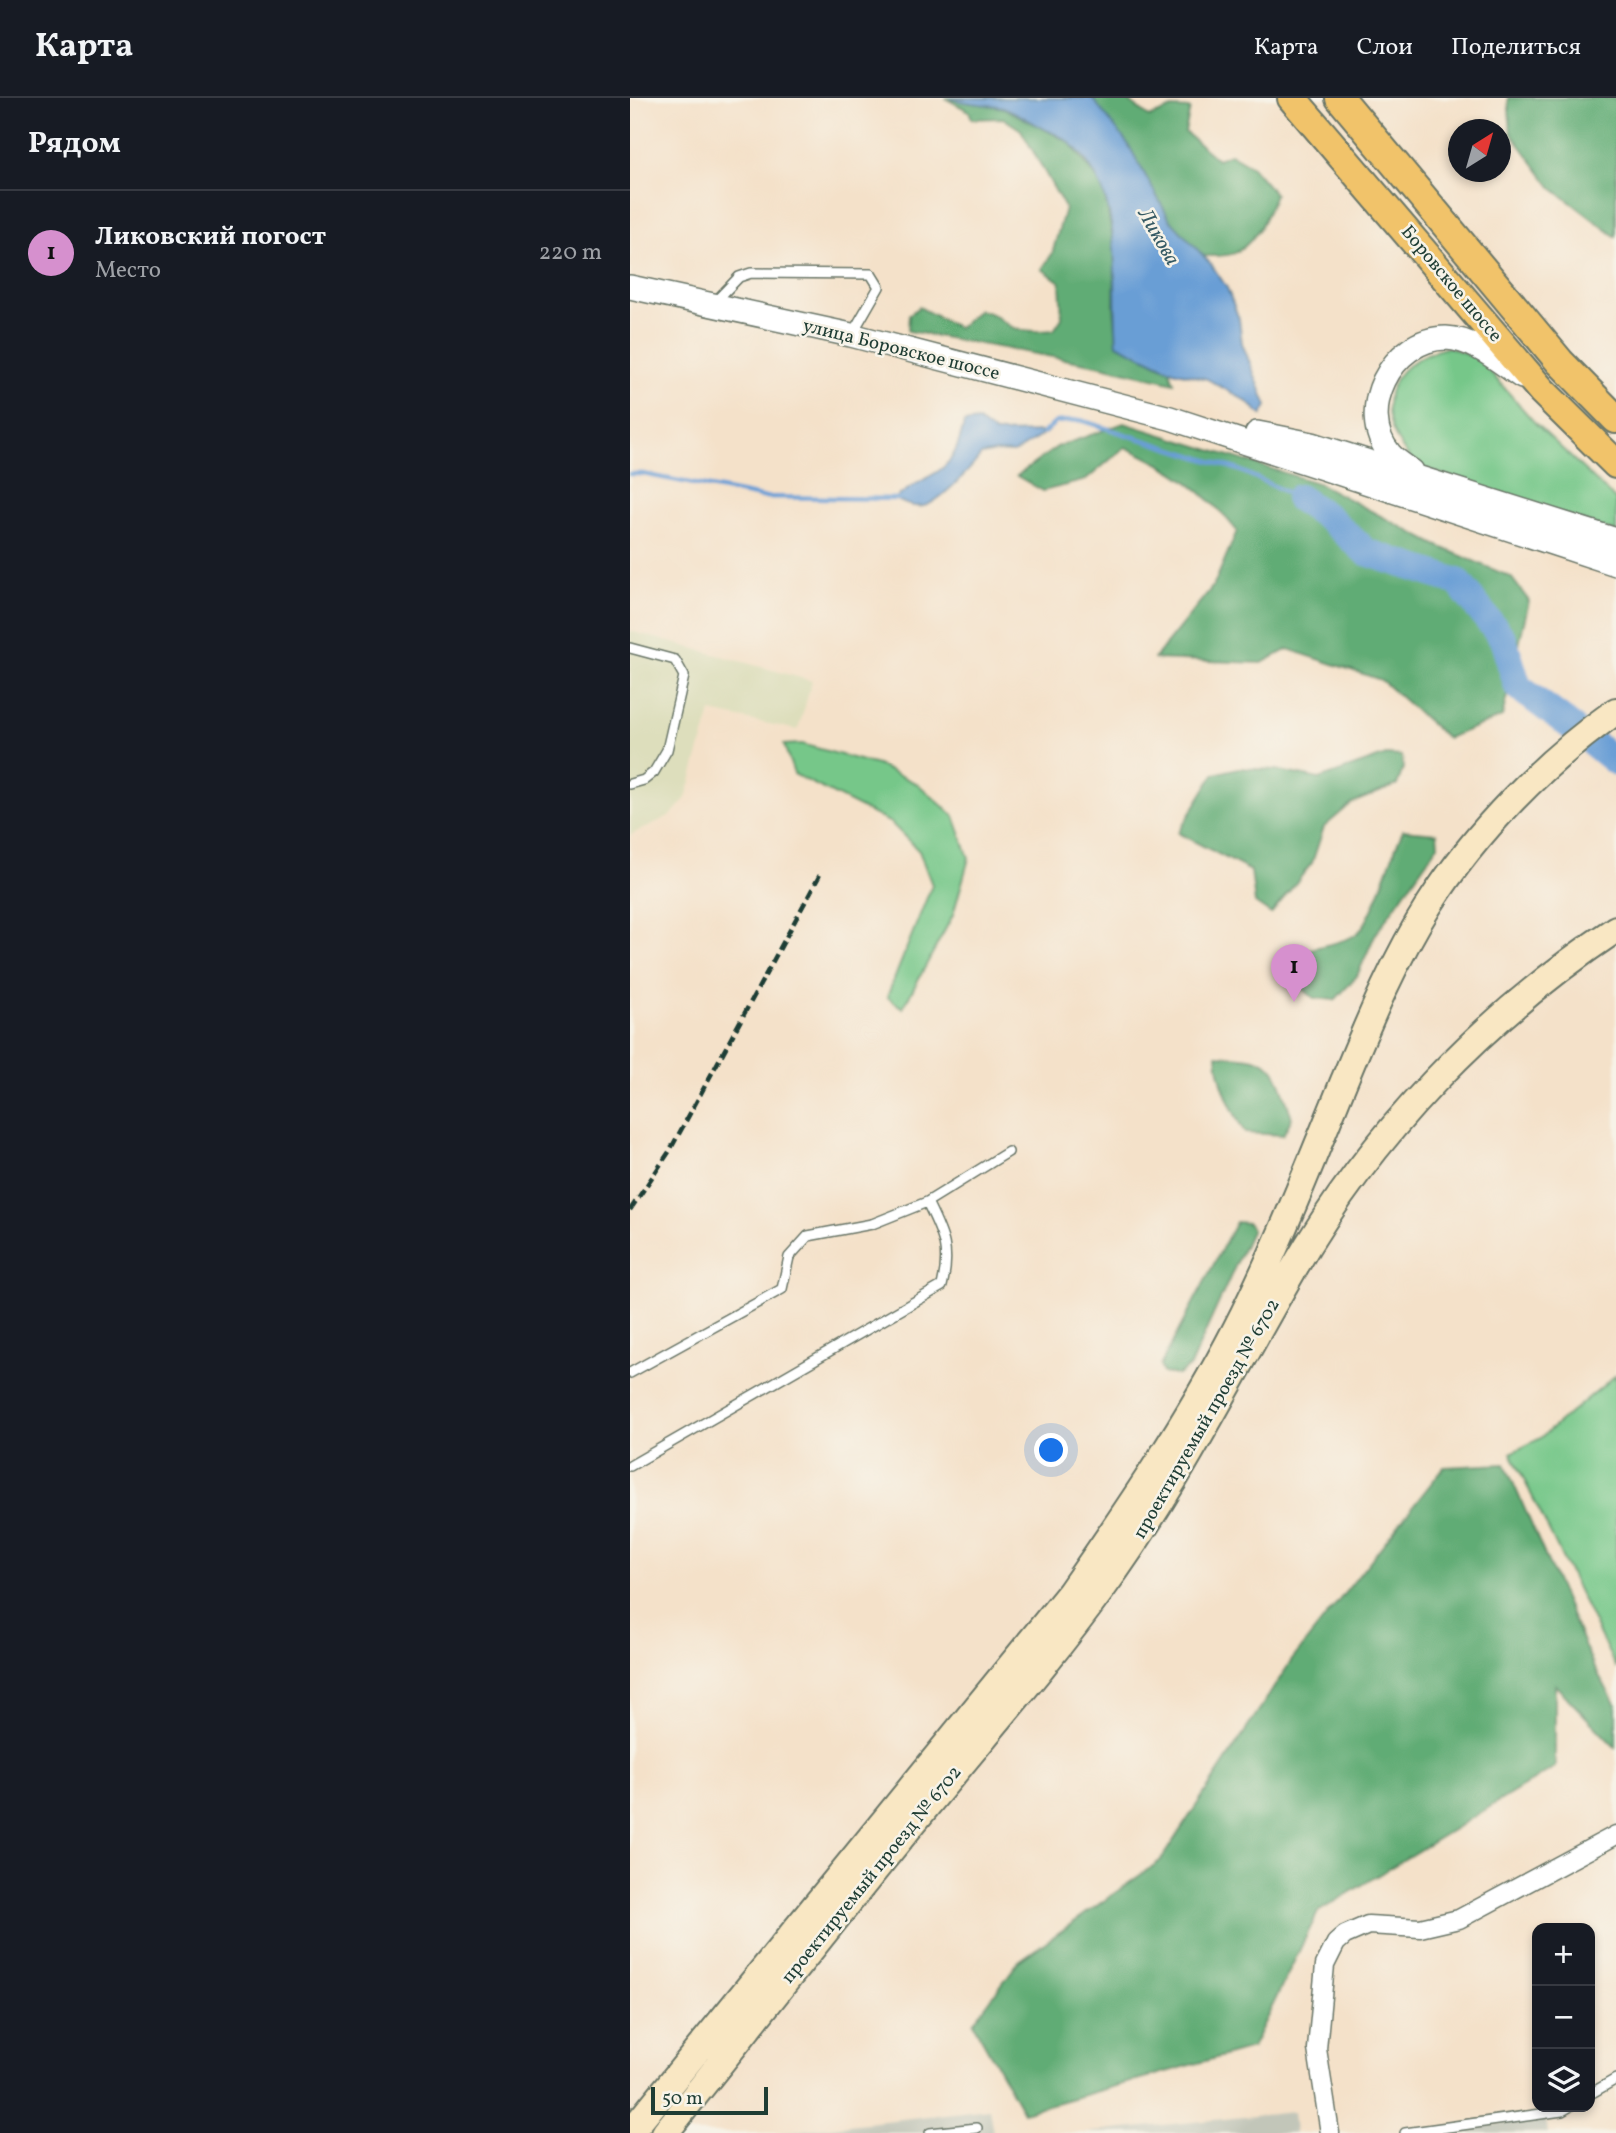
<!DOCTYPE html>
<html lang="ru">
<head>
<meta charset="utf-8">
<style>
  body { margin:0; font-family:Vollkorn,serif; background:#20242c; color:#f1f3f6 }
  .controls { position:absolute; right:21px; bottom:21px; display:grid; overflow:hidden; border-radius:14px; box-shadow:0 4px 10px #0003 }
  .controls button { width:63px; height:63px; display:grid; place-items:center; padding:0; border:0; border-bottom:2px solid #363941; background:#171b24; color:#f1f3f6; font:35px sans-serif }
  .compass { position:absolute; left:818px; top:21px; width:63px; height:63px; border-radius:50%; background:#171b24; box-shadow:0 4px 10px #0003; rotate:37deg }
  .scale { position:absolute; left:21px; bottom:18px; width:117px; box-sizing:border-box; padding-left:7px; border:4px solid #1f3d34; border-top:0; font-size:19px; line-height:24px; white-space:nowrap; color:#1f3d34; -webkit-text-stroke:5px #f7f3e8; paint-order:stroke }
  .you { position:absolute; left:422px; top:1353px; width:24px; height:24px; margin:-18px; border:5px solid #fff; border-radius:50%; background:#1a73e8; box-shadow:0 0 0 10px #1a73e833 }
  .badge { display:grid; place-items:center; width:46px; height:46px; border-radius:50%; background:#d690ce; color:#111; font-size:23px; font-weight:700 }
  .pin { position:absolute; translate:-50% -58px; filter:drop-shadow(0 2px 4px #0008) }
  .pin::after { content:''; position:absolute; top:37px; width:24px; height:21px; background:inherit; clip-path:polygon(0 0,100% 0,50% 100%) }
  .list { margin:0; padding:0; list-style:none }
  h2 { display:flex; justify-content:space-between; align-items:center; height:91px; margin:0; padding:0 28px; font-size:30px }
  h2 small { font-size:23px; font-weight:400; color:#9ea1a6 }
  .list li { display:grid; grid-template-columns:46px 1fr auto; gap:21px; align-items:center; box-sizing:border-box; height:126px; padding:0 28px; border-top:2px solid #363941 }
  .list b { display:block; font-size:26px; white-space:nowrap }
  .list p { margin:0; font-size:23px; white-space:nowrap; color:#9ea1a6 }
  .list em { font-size:23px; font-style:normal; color:#9ea1a6 }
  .icon { flex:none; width:38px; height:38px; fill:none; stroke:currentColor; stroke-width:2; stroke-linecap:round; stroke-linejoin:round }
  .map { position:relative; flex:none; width:986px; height:2035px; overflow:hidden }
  header { display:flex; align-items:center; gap:42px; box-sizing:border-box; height:98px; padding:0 35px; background:#171b24; border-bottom:2px solid #363941 }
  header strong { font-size:33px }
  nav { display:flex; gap:38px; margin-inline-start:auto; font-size:24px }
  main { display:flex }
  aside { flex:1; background:#171b24 }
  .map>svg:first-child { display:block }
  .built { fill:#dddebc }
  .industrial { fill:#c2c6b9 }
  .green { fill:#76c789; stroke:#4a825e; stroke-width:2 }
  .forest { fill:#60ac75; stroke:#407454; stroke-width:2 }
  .water { fill:#699ed5; stroke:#446e84; stroke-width:2 }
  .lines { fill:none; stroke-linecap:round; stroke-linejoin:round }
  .stream { stroke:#699ed5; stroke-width:4.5 }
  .river { stroke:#699ed5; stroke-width:28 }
  .service-casing { stroke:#6a7668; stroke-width:12 }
  .minor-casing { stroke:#6a7668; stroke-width:21 }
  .tertiary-casing { stroke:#6a7668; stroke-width:26 }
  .secondary-casing { stroke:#6a7668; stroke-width:30 }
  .primary-casing { stroke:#6a7668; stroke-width:32 }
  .service { stroke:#fff; stroke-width:9 }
  .minor { stroke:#fff; stroke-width:18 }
  .tertiary { stroke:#fff; stroke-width:23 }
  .secondary { stroke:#f9e7c3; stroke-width:26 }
  .primary { stroke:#f1c36a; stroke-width:28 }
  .rail { stroke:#1f3d34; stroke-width:4.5; stroke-dasharray:10 5; stroke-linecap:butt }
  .labels { text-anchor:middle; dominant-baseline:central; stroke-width:5; stroke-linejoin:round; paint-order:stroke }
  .street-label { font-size:19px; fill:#1f3d34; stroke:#f7f3e8 }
  .water-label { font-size:21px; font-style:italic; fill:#355a64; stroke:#f7f3e8 }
</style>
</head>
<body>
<header>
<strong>Карта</strong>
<nav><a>Карта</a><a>Слои</a><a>Поделиться</a></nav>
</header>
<main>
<aside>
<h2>Рядом<small></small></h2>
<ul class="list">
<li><span class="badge">1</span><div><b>Ликовский погост</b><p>Место</p></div><em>220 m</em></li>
</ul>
</aside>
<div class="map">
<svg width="986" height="2035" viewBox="0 0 986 2035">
  <rect width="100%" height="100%" fill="#f7f3e8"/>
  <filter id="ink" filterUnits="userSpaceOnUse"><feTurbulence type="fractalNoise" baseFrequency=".0143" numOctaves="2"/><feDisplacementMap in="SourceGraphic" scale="14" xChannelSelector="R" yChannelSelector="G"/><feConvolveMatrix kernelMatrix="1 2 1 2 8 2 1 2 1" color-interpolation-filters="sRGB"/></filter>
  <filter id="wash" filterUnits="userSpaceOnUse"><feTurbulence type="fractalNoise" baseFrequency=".00686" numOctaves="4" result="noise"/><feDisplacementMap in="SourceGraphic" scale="28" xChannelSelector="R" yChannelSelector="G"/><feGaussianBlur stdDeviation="1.57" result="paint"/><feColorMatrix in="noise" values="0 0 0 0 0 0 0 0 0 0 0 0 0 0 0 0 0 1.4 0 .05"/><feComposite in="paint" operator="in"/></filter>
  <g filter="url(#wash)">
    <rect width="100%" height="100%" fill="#f4e1c9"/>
    <!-- built -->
    <path class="built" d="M0,533l182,50 -14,49 -87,-18 -25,86 -15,17 -41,20z"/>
    <!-- industrial -->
    <path class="industrial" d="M359,2011l4,24h-214z
      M663,2014l2,21h-211z
      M916,2020l2,15h-127z"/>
    <!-- green -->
    <path class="green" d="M819,249l38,15 -2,4 51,58 80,76v32l-199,-66c-48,-48 -36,-104 32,-119z
      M172,646l75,21 41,19 36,32 15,42 -16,57 -50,93 -16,-11 45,-112 -13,-34 -28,-28 -97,-49 -10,-29z
      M986,1277v293l-105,-215 28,-14z"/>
    <!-- forest -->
    <path class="forest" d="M315,0l59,10 65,34 34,44 12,65 -1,55 3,38 53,26 4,13 -77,-18 -189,-34 1,-16 10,-8 39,21 21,-18c18,3 21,12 35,18 13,4 27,3 40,2l8,-12 -2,-36 -18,-13 10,-15 13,-46 -44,-78 -18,-12 -31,1 -3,-8z
      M460,0h35l24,19 23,-9 18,1 -5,23 32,27 13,-5 22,13 23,27c-8,21 -18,46 -38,58 -8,5 -24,4 -34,4l-33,-36 -42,-76z
      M878,0h108v139l-64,-49 -41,-55z
      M494,325l196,61 116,61 75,32 18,24 -27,116 -55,21 -66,-58 -93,-31 -26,14 -108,-4 60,-74 23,-54c-33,-42 -64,-63 -112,-84l-39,33 -43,11 -26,-15 40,-29z
      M756,657l16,1 1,13 -6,16 -45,18 -28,24 -12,36 -41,51 -16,-11 -4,-32 -73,-38 36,-59 24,-6 38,2 43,9z
      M773,732l34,3 1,12 -63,90 -18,41 -22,24 -21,-2 -18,-15 12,-33c14,-5 35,-7 47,-15 18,-11 36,-81 48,-105z
      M587,957c61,4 56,6 75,63l-9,17 -38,-2c-14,-25 -27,-50 -28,-78z
      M606,1124l12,1 4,6 -62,137 -12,9 -15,-2 -3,-7z
      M875,1366l88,201 23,40v43l-61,-63v82l-237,145 -66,136 -229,64 -50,-89 46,-62 141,-100 132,-201 152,-193z"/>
    <!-- water -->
    <path class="water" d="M320,0h142l36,46 42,76 41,44 16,24 12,31 3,24 25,63 -5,9 -16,-14 -39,-22 -34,-8 -56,-27c-6,-70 11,-150 -48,-202 -7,-6 -19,-10 -28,-15 -12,-6 -26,-16 -38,-20 -18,-4 -36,-2 -53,-9z
      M348,323l17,12 52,-1 -33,21 -18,-1 -15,3c-10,14 -39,44 -54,50 -12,4 -23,-1 -32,-6 37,-32 57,-18 69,-76z"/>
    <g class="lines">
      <!-- stream -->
      <path class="stream" d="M413,335l13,-11 24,-2 159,50 60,28
        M0,376h13l118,23 139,2"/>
      <!-- river -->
      <path class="river" d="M669,400l30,20 37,34 92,30 45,57 15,48 54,40
        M964,646l22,18"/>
    </g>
  </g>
  <g filter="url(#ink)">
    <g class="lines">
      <defs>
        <path id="service" d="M84,205l25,-26 12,-4 120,1 8,13 -27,47
          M0,550l45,12 9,16 -17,74 -13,22 -10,8 -14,4
          M0,1275l152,-84 7,-32 19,-21 64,-12 55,-22 81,-50
          M0,1368l312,-180c9,-37 1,-51 -15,-84
          M960,1996l26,-15
          M300,2035l47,-5
          M775,2035l157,-22 7,-4"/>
        <path id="minor" d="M700,2035l-13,-84 8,-84 11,-22 9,-8 23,-10 52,3 39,-9 157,-84"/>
        <path id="tertiary" d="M0,189l221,48 319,83 446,146
          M627,335l55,11 304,96
          M782,373c-7,-5 -16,-10 -22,-17 -35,-42 1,-116 56,-116 28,1 54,24 76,39"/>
        <path id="secondary" d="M0,2035l440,-540c60,-86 118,-171 166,-264 41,-80 74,-165 108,-248 25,-60 50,-121 85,-176 47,-74 116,-144 187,-194
          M35,2035c85,-107 170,-215 257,-321 60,-74 124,-146 180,-223 74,-101 129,-212 191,-319 79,-137 192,-254 323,-341"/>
        <path id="primary" d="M662,0l250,293 74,73
          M710,0l220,264 56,57"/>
      </defs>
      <!-- service casing -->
      <use href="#service" class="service-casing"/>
      <!-- minor casing -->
      <use href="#minor" class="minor-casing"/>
      <!-- tertiary casing -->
      <use href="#tertiary" class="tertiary-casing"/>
      <!-- secondary casing -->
      <use href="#secondary" class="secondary-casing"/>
      <!-- primary casing -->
      <use href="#primary" class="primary-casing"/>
      <!-- service -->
      <use href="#service" class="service"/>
      <!-- minor -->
      <use href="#minor" class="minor"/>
      <!-- tertiary -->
      <use href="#tertiary" class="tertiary"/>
      <!-- secondary -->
      <use href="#secondary" class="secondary"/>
      <!-- primary -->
      <use href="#primary" class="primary"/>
      <!-- rail -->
      <path class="rail" d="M0,1112l39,-58 153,-281"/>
    </g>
  </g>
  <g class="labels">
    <!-- street labels -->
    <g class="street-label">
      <text transform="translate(821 186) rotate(50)">Боровское шоссе</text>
      <text transform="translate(271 252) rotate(14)">улица Боровское шоссе</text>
      <text transform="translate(577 1321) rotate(-60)">проектируемый проезд № 6702</text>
      <text transform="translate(242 1777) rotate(-51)">проектируемый проезд № 6702</text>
    </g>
    <!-- water labels -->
    <g class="water-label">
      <text transform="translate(528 139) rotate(60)">Ликова</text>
    </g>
  </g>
</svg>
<div class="controls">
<button>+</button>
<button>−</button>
<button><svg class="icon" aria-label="layers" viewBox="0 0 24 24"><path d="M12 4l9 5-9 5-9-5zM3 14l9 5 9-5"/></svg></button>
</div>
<svg class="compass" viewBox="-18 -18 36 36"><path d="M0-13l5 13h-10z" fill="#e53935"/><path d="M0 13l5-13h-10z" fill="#9ea1a6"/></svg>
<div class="scale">50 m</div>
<div class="you"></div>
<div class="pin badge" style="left:664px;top:904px">1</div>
</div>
</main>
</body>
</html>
